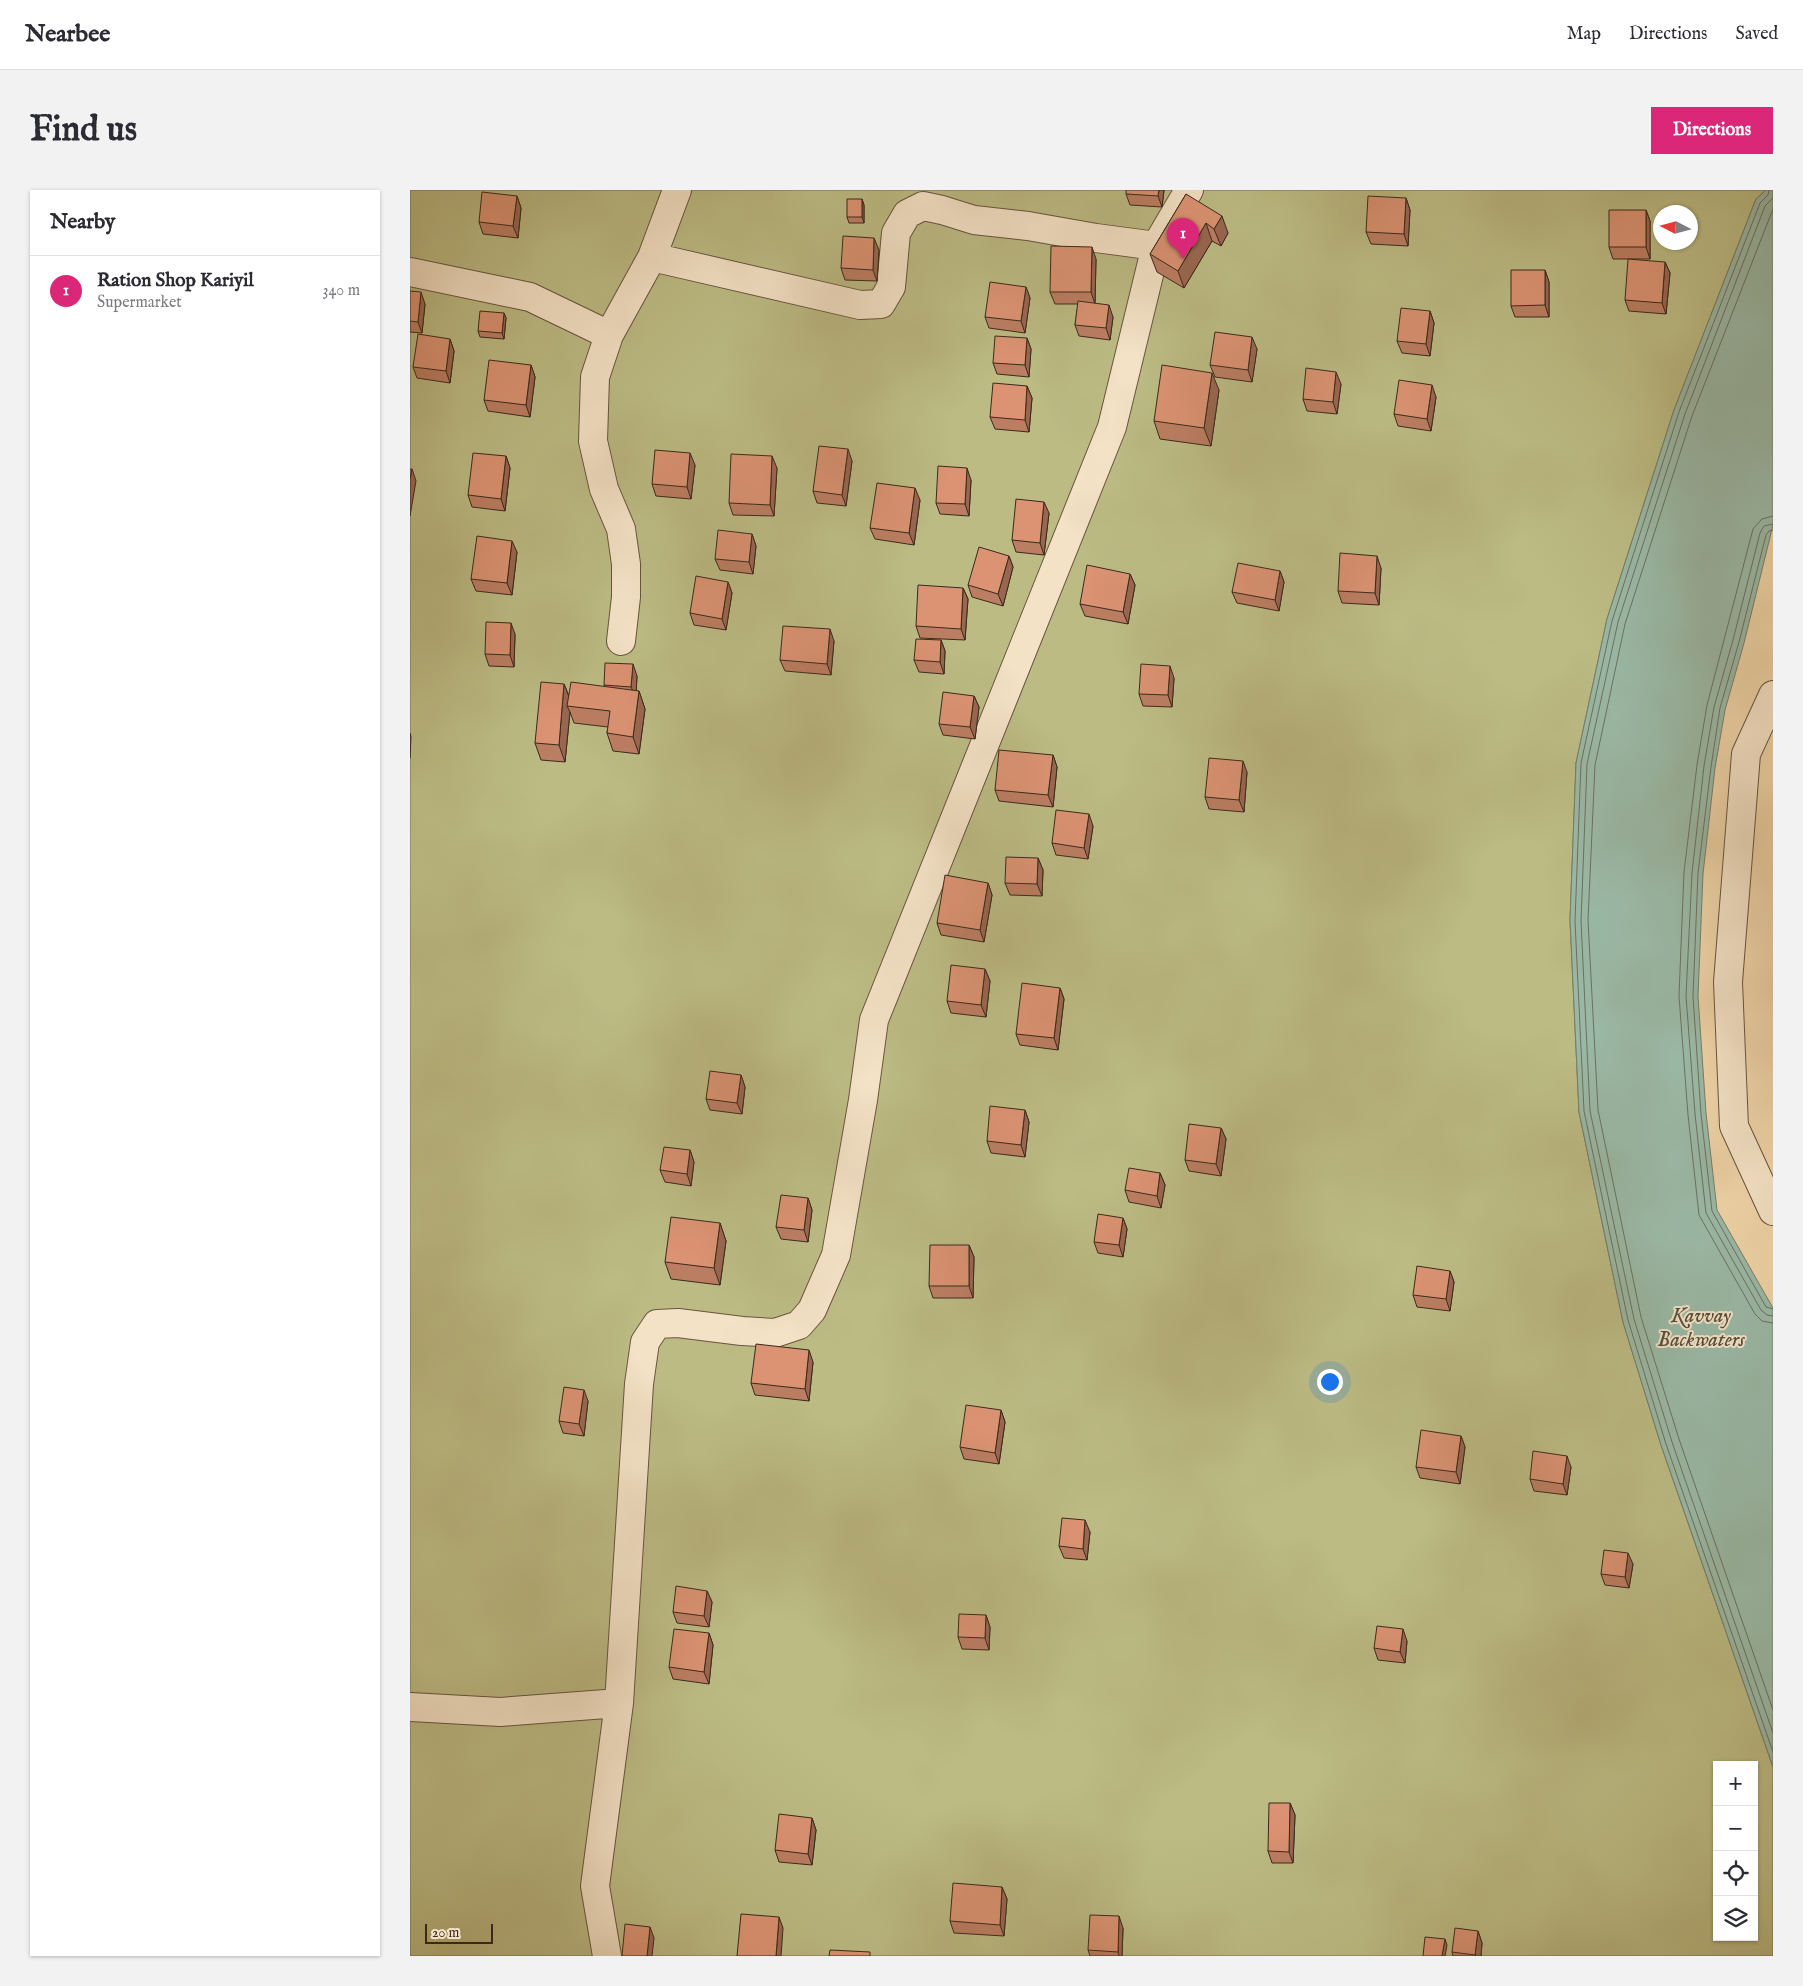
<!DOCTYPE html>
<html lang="en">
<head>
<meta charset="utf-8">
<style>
  body { margin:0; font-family:"IM FELL English",serif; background:#f2f2f3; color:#2b2b33 }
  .controls { position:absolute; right:15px; bottom:15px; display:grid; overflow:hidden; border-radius:0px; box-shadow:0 1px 4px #0004 }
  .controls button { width:45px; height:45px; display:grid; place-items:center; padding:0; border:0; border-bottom:1px solid #e1e1e2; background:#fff; color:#2b2b33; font:25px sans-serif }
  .compass { position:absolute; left:1243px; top:15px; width:45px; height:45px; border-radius:50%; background:#fff; box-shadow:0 1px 4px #0004; rotate:276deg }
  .scale { position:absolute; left:15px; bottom:12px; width:68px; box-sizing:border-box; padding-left:5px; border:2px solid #3a2a1c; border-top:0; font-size:14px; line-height:18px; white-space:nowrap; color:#3a2a1c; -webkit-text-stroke:4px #f4e2c6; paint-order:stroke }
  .you { position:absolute; left:919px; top:1191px; width:18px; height:18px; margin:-12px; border:4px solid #fff; border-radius:50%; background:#1a73e8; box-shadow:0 0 0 8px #1a73e833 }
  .badge { display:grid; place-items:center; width:32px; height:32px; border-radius:50%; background:#db2777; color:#fff; font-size:16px; font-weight:700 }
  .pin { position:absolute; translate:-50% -41px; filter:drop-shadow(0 1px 2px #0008) }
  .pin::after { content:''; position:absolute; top:26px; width:18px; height:15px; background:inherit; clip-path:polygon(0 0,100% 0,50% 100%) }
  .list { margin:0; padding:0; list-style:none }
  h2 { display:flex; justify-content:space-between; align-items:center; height:65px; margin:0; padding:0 20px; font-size:21px }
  h2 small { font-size:16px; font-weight:400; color:#7c7c81 }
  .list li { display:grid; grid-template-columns:32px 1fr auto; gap:15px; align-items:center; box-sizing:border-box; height:70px; padding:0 20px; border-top:1px solid #e1e1e2 }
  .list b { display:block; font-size:19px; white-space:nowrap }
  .list p { margin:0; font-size:16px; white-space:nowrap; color:#7c7c81 }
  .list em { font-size:16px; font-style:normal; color:#7c7c81 }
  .icon { flex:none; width:28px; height:28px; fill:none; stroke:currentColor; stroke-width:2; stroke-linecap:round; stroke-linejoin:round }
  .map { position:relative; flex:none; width:1363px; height:1766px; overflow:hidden; border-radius:0px }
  header { display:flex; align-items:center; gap:30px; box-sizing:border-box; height:70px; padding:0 25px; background:#fff; border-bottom:1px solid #e1e1e2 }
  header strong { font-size:24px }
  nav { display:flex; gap:28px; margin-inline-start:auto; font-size:18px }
  .intro { display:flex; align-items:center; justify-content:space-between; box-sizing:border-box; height:120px; padding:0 30px }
  h1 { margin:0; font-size:35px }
  .button { padding:12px 22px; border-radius:0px; background:#db2777; color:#fff; font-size:18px; font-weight:700 }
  main { display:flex; gap:30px; padding:0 30px }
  aside { flex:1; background:#fff; border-radius:0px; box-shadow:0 1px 4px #0004 }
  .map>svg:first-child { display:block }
  .green { fill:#bcbb84; stroke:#7b7250; fill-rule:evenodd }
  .water { fill:#9ab8a5; stroke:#747f6e }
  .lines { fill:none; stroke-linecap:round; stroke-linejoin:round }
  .shore { stroke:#6a7160; stroke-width:1 }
  .minor-casing { stroke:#67543f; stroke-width:30 }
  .minor { stroke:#f4e2c6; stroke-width:28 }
  .wall { fill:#bc7e63; stroke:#3a2a1c }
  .shaded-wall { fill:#996750; stroke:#3a2a1c }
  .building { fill:#db9373; stroke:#3a2a1c }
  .labels { text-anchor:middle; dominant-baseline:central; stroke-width:4; stroke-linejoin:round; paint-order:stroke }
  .water-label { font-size:21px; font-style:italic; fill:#524e3e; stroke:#f4e2c6 }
</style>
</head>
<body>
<header>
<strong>Nearbee</strong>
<nav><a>Map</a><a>Directions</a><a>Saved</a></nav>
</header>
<div class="intro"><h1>Find us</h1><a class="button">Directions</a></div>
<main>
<aside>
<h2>Nearby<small></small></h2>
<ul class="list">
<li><span class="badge">1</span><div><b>Ration Shop Kariyil</b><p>Supermarket</p></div><em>340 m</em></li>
</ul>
</aside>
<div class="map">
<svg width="1363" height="1766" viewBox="0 0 1363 1766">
  <rect width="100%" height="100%" fill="#eed3a7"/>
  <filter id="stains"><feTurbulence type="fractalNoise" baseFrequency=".004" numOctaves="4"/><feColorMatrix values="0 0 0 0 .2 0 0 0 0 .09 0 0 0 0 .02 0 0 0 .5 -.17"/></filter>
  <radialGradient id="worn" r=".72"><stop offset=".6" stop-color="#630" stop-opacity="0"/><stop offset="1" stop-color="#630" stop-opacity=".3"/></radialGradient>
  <!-- green -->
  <path class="green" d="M0,0h1356l-10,9 -82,211 -67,209 -31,144 -6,157 9,192 44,210 38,123 112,322v189h-1363zM1250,22h30v30h-30zM1307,1575h37v172h-37z"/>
  <!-- water -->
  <path class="water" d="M1356,0h7v335l-29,118 -19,67 -10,58 -12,106 -5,122 8,117 11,97 56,98v459l-112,-322 -38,-123 -44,-210 -9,-192 6,-157 31,-144 67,-209 82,-211z"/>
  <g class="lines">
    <!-- shore -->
    <path class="shore" d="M1359,0l-1,5 -8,8 -81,209 -67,209 -31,142 -6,158 9,190 44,209 38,124 107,308
      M1363,8l-8,8 -80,208 -67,208 -31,142 -6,157 9,190 44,208 38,123 101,291
      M1363,19l-81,207 -67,208 -30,141 -7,155 10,190 43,207 38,122 94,271
      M1363,326l-11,3 -9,10 -46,176 -10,60 -13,107 -5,124 9,119 11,100 56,99 7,7 11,2
      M1363,334l-9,2 -4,7 -27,107 -19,67 -10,59 -12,107 -6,123 9,118 11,99 55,97 6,5 6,1
      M1363,340l-4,1 -3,4 -27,107 -19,66 -9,59 -13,106 -5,123 8,118 11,97 54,96 7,2"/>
    <defs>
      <path id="minor" d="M242,67l208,48 21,-1 10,-17 5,-54 11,-19 16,-8 19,4 32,10 54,6 68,12 60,8
        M0,82l120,25 79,38
        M211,451l5,-44v-33l-5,-35 -17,-40 -11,-48 2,-64 14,-42 43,-78 25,-67
        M1363,505l-27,59 -18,228 6,144 39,85
        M0,1517l90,5 119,-9
        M197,1766l-12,-70 24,-183 20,-319 6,-42 12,-18 21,-1 64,8 33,2 24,-8 13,-15 24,-55 27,-155 11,-80 238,-593 44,-181 33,-56"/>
    </defs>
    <!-- minor casing -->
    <use href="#minor" class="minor-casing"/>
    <!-- minor -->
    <use href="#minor" class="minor"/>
  </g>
  <!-- wall -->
  <path class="wall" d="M754,0l-2,17 -32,-2 -4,-11z
    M776,4l42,39 -7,13 -9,-5 -28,47 -27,-16 -7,-18z
    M107,6l4,12 -3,30 -35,-4 -4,-12z
    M996,8l4,12 -2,36 -37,-2 -5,-12z
    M452,9l2,6v18h-15l-2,-6z
    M1236,20l4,11v38h-37l-4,-12z
    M469,60l-2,31 -32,-1 -4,-12z
    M686,69l-1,44 18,14 -3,23 -31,-4 -4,-11 3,-21h-23l-5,-12z
    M1255,72l5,11 -4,41 -37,-3 -4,-11z
    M1135,80l4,12v35h-34l-4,-11z
    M616,97l4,11 -5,35 -36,-5 -4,-11z
    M0,101l15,13 -3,29 -12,-1z
    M1020,121l4,12 -4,33 -28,-3 -5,-12z
    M94,123l2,5 -2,21 -24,-2 -2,-6z
    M617,148l4,11 -2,28 -32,-3 -4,-11z
    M40,149l4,12 -4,32 -33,-5 -4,-11z
    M847,159l-5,33 -37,-5 -5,-12z
    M121,175l4,12 -5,40 -42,-6 -4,-11z
    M931,194l-4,30 -30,-3 -4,-12z
    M617,196l5,12 -3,34 -34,-3 -5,-12z
    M809,200l-8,56 -51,-7 -6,-18z
    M1026,207l-5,34 -33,-5 -4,-12z
    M96,266l4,12 -5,43 -33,-4 -4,-12z
    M442,271l-6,45 -29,-3 -4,-12z
    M285,275l-4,34 -35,-3 -4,-12z
    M367,278l-3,48 -41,-1 -4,-12z
    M561,290l-2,36 -29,-2 -4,-11z
    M510,310l-6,45 -39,-6 -5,-11z
    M639,323l-5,42 -28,-3 -4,-12z
    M342,344l4,12 -3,28 -33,-4 -5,-11z
    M107,362l-5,43 -36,-4 -5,-12z
    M599,366l4,11 -10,39 -31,-9 -4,-12z
    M971,378l-2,37 -37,-2 -4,-12z
    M870,381l4,11 -5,29 -42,-8 -5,-11z
    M720,384l5,11 -7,39 -43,-8 -5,-12z
    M318,392l4,11 -6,37 -32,-5 -4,-12z
    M553,398l5,11 -3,41 -45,-2 -4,-12z
    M105,444l-1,33 -25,-1 -4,-12z
    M531,450l4,11 -1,23 -25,-2 -5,-12z
    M424,451l-3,34 -46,-4 -5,-11z
    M227,486l-1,15h3l6,18 -6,45 -26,-3 -6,-18 1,-6 -34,-4 -4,-11 -5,50 -24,-2 -6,-17 29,-59 5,12 36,-9 -1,-2z
    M764,488l-2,29 -29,-1 -4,-12z
    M564,506l5,11 -4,32 -32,-4 -4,-11z
    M643,565l4,12 -4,40 -54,-6 -4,-11z
    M837,582l-3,40 -35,-3 -4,-12z
    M683,636l-5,33 -32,-4 -4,-12z
    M628,668l5,12 -1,26 -32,-1 -5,-12z
    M578,693l4,12 -8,47 -43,-7 -4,-12z
    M575,779l5,12 -4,36 -35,-4 -4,-12z
    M650,798l4,11 -6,51 -38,-5 -4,-11z
    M331,885l4,12 -3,27 -32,-4 -4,-11z
    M615,920l4,12 -4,35 -34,-4 -4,-12z
    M811,938l5,11 -5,37 -32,-5 -4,-11z
    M280,960l4,12 -3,24 -26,-4 -5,-12z
    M750,983l5,12 -4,23 -32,-6 -4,-12z
    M398,1008l4,12 -4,32 -27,-3 -5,-12z
    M713,1028l4,11 -4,28 -25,-4 -4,-11z
    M310,1033l6,18 -6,44 -49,-6 -6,-17z
    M559,1055l5,12 -1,41h-40l-4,-12z
    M1040,1081l4,11 -4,29 -33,-4 -4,-12z
    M403,1172l-4,39 -54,-6 -4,-12z
    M178,1211l-4,35 -21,-3 -4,-12z
    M591,1220l4,12 -6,42 -35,-5 -4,-12z
    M1051,1246l4,11 -5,37 -40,-6 -4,-11z
    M1161,1277l-4,28 -33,-4 -4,-12z
    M680,1342l-3,28 -23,-2 -5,-12z
    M1223,1374l-4,24 -24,-3 -4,-11z
    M297,1401l5,11 -3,25 -32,-4 -4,-11z
    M576,1425l4,12 -1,23 -27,-1 -4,-12z
    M299,1443l4,12 -4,39 -36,-5 -4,-12z
    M997,1451l-2,22 -27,-3 -4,-12z
    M880,1613l5,12 -2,48h-21l-4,-12z
    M402,1628l4,12 -4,35 -33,-3 -4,-12z
    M592,1697l5,12 -3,37 -50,-3 -4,-12z
    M713,1738l-1,28h-32l-2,-6z
    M1068,1741l4,12 -1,13h-28l-1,-4z"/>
  <!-- shaded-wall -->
  <path class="shaded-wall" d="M749,0h5l-2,17 -4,-11z
    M107,6l4,12 -3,30 -5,-12z
    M996,8l4,12 -2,36 -4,-12z
    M452,9l2,6v18l-2,-6z
    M1236,20l4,11v38l-4,-12z
    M812,26l6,17 -7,13 -7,-17z
    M796,33l6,18 -28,47 -6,-17z
    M464,48l5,12 -2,31 -4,-11z
    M682,57l4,12 -1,45 -4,-12z
    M1255,72l5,11 -4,41 -4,-11z
    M1135,80l4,12v35l-4,-12z
    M616,97l4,11 -5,35 -4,-12z
    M11,102l4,12 -3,29 -4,-11z
    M699,115l4,12 -3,23 -4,-12z
    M1020,121l4,12 -4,33 -4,-12z
    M94,123l2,5 -2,21 -2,-6z
    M842,147l5,12 -5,33 -4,-12z
    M617,148l4,11 -2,28 -4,-12z
    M40,149l4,12 -4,32 -4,-12z
    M121,175l4,12 -5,40 -4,-12z
    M926,182l5,12 -4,30 -4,-12z
    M802,183l7,17 -8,56 -7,-18z
    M1022,195l4,12 -5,34 -4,-12z
    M617,196l5,12 -3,34 -4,-12z
    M438,259l4,12 -6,45 -4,-11z
    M280,263l5,12 -4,34 -4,-12z
    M96,266l4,12 -5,43 -4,-12z
    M362,266l5,12 -3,48 -4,-11z
    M557,278l4,12 -2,36 -4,-12z
    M2,279l4,12 -6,35v-37z
    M505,298l5,12 -6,45 -5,-12z
    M634,312l5,11 -5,42 -4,-12z
    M342,344l4,12 -3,28 -4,-12z
    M102,351l5,11 -5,43 -5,-12z
    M599,366l4,11 -10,39 -5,-12z
    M967,366l4,12 -2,37 -4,-12z
    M870,381l4,11 -5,29 -4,-11z
    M720,384l5,11 -7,39 -5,-12z
    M318,392l4,11 -6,37 -4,-11z
    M553,398l5,11 -3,41 -4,-11z
    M101,433l4,11 -1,33 -4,-12z
    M420,439l4,12 -3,34 -4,-11z
    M531,450l4,11 -1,23 -4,-12z
    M223,474l4,12 -1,22 -5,-11z
    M760,476l4,12 -2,29 -4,-12z
    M154,494l7,18 -4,4 3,6 -5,50 -6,-17z
    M229,501l6,18 -6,45 -6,-17z
    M564,506l5,11 -4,32 -5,-12z
    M0,543l1,4 -1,21z
    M643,565l4,12 -4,40 -5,-12z
    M833,571l4,11 -3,40 -5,-12z
    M679,624l4,12 -5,33 -4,-11z
    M628,668l5,12 -1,26 -5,-12z
    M578,693l4,12 -8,47 -4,-12z
    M575,779l5,12 -4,36 -5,-12z
    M650,798l4,11 -6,51 -4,-12z
    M331,885l4,12 -3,27 -5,-11z
    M615,920l4,12 -4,35 -4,-12z
    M811,938l5,11 -5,37 -5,-12z
    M280,960l4,12 -3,24 -4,-12z
    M750,983l5,12 -4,23 -4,-12z
    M398,1008l4,12 -4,32 -4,-12z
    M713,1028l4,11 -4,28 -4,-12z
    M310,1033l6,18 -6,44 -6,-17z
    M559,1055l5,12 -1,41 -4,-12z
    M1040,1081l4,11 -4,29 -4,-12z
    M399,1160l4,12 -4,39 -4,-12z
    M174,1200l4,11 -4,35 -5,-12z
    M591,1220l4,12 -6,42 -4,-11z
    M1051,1246l4,11 -5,37 -4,-12z
    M1157,1266l4,11 -4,28 -4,-11z
    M675,1330l5,12 -3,28 -4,-11z
    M1218,1363l5,11 -4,24 -4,-11z
    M297,1401l5,11 -3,25 -5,-11z
    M576,1425l4,12 -1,23 -4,-12z
    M993,1439l4,12 -2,22 -5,-11z
    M299,1443l4,12 -4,39 -5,-12z
    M880,1613l5,12 -2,48 -4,-11z
    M402,1628l4,12 -4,35 -4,-11z
    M592,1697l5,12 -3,37 -4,-11z
    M709,1726l4,12 -1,28h-3l-1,-4z
    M369,1727l4,11 -2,28h-5z
    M240,1737l4,11 -2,18h-5z
    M1068,1741l4,12 -1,13h-5l-1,-1z
    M1035,1749l2,6 -2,11h-3z"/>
  <!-- building -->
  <path class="building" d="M716,0h33l-1,6 -32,-2z
    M72,2l35,4 -4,30 -34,-4z
    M776,4l36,22 -8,13 -8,-6 -28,48 -28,-17z
    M958,6l38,2 -2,36 -38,-2z
    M437,9h15v18h-15z
    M1199,20h37v37h-37z
    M433,46l31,2 -1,32 -32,-2z
    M641,56l41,1 -1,45h-41z
    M1218,69l37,3 -3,41 -37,-3z
    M1101,80h34v35l-34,1z
    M580,92l36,5 -5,34 -36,-4z
    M0,101l11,1 -3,30 -8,-1z
    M668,111l31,4 -3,23 -31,-3z
    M991,118l29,3 -4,33 -29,-3z
    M70,121l24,2 -2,20 -24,-2z
    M805,142l37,5 -4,33 -38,-5z
    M8,144l32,5 -4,32 -33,-4z
    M585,146l32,2 -2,27 -32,-2z
    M79,170l42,5 -5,40 -42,-5z
    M752,175l50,8 -8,55 -50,-7z
    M896,178l30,4 -3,30 -30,-3z
    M989,190l33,5 -5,34 -33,-5z
    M583,193l34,3 -2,34 -35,-3z
    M409,256l29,3 -6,46 -29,-4z
    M245,260l35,3 -3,34 -35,-3z
    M63,263l33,3 -5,43 -33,-4z
    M321,264l41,2 -2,49 -41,-2z
    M528,276l29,2 -2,36 -29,-1z
    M0,279h2l-2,10z
    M467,293l38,5 -6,45 -39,-5z
    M606,309l28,3 -4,41 -28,-3z
    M308,340l34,4 -3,28 -34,-3z
    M67,346l35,5 -5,42 -36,-4z
    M569,357l30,9 -11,38 -30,-9z
    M930,363l37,3 -2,37 -37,-2z
    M828,373l42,8 -5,29 -43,-8z
    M677,375l43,9 -7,38 -43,-8z
    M286,386l32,6 -6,37 -32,-6z
    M508,395l45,3 -2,41 -45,-3z
    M76,432l25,1 -1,32 -25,-1z
    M373,436l47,3 -3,35 -47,-4z
    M506,449l25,1 -1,22 -26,-2z
    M195,473l28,1 -2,23 -27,-2z
    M731,474l29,2 -2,29 -29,-1z
    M131,492l23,2 -5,61 -24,-2z
    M161,492l68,9 -6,46 -26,-4 3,-22 -43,-5z
    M533,502l31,4 -4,31 -31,-3z
    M589,560l54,5 -5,40 -53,-5z
    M799,568l34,3 -4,39 -34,-3z
    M646,620l33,4 -5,34 -32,-5z
    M596,667l32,1 -1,26 -32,-1z
    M535,685l43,8 -8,47 -43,-7z
    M541,775l34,4 -4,36 -34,-4z
    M612,793l38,5 -6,50 -38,-4z
    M300,881l31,4 -4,28 -31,-4z
    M580,916l35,4 -4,35 -34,-4z
    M779,934l32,4 -5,36 -31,-4z
    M254,957l26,3 -3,24 -27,-4z
    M719,978l31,5 -3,23 -32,-6z
    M371,1005l27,3 -4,32 -28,-3z
    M688,1024l25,4 -4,27 -25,-3z
    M261,1027l49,6 -6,45 -49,-6z
    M520,1055h39v41h-40z
    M1007,1076l33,5 -4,28 -33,-4z
    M346,1154l53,6 -4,39 -54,-6z
    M154,1197l20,3 -5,34 -20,-3z
    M556,1215l35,5 -6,43 -35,-6z
    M1011,1240l40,6 -5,36 -40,-5z
    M1123,1261l34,5 -4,28 -33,-5z
    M652,1328l23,2 -2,29 -24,-3z
    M1194,1360l24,3 -3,24 -24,-3z
    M266,1396l31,5 -3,25 -31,-4z
    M549,1424l27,1 -1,23 -27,-1z
    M967,1436l26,3 -3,23 -26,-4z
    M264,1439l35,4 -5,39 -35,-5z
    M859,1613h21l-1,49 -21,-1z
    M369,1624l33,4 -4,36 -33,-4z
    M543,1693l49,4 -2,38 -50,-4z
    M331,1724l38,3 -3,39h-39z
    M680,1725l29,1 -1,36 -30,-2z
    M215,1734l25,3 -3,29h-25z
    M1045,1738l23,3 -3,24 -23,-3z
    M1015,1747l20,2 -3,17h-19z
    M420,1760l40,2v4h-41z"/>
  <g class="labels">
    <!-- water labels -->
    <g class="water-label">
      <text x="1291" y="1126">Kavvay<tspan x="1291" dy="24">Backwaters</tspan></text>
    </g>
  </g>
  <rect width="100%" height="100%" filter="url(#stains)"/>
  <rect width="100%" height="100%" fill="url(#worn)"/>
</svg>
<div class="controls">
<button>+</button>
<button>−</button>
<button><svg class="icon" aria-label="locate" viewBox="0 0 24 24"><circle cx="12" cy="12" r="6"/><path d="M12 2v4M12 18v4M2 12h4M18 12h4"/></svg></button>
<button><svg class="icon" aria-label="layers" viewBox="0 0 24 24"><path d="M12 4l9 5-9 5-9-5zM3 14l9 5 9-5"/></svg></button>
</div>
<svg class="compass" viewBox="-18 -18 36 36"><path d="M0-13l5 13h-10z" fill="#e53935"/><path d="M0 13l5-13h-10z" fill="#7c7c81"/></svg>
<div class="scale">20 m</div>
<div class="you"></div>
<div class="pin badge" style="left:773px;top:69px">1</div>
</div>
</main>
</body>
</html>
